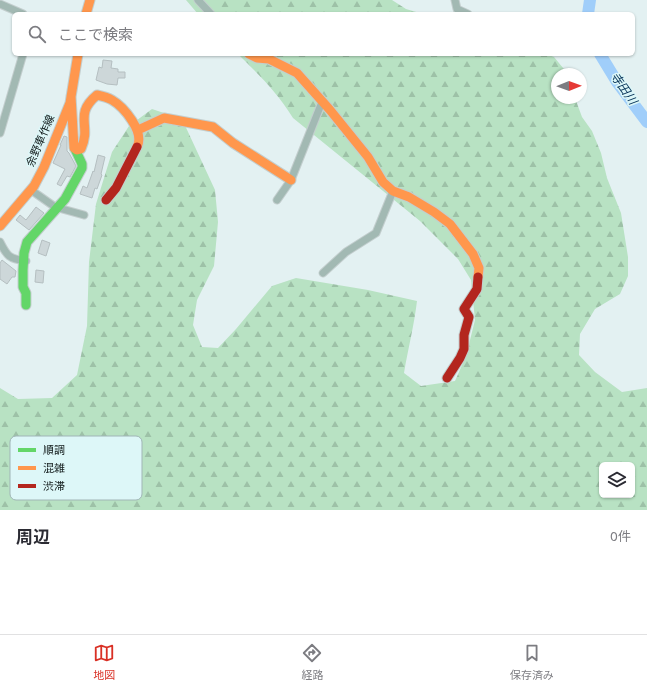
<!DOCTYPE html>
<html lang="ja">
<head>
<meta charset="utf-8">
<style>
  body { margin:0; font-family:Overpass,"Noto Sans JP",sans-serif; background:#f7f7f7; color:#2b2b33 }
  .controls { position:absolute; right:12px; bottom:12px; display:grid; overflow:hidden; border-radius:6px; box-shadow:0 1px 3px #0004 }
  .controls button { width:36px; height:36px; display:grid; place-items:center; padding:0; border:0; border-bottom:1px solid #e1e1e2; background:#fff; color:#2b2b33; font:20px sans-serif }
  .compass { position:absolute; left:551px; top:68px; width:36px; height:36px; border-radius:50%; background:#fff; box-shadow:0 1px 3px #0004; rotate:89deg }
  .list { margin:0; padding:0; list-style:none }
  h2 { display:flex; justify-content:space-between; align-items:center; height:52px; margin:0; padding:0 16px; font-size:17px }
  h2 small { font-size:13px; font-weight:400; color:#7c7c81 }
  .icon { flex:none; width:22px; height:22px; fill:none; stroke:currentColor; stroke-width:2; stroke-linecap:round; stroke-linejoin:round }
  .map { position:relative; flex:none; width:647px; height:510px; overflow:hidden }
  .search { position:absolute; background:#fff; box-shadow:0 1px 3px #0004; left:12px; right:12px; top:12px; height:44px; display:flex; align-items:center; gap:10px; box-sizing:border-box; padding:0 14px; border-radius:6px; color:#7c7c81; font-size:15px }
  .sheet { height:124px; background:#fff }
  nav { display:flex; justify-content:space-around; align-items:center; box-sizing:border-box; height:56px; border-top:1px solid #e1e1e2; background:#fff; font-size:11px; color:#7c7c81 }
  nav a { display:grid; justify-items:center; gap:2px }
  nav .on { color:#d93025 }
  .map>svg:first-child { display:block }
  .forest { fill:url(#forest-firs); fill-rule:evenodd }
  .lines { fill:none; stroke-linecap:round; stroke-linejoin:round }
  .river { stroke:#a0cefa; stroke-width:12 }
  .building { fill:#cdd7d9; stroke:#b5bfc1 }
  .street-casing { stroke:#c3cece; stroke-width:9 }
  .fast-casing { stroke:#c3cece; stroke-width:11 }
  .slow-casing { stroke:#c3cece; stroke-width:11 }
  .jam-casing { stroke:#c3cece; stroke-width:11 }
  .street { stroke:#a2b9b3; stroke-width:7 }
  .fast { stroke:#63d668; stroke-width:9 }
  .slow { stroke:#ff974d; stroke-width:9 }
  .jam { stroke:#b3261e; stroke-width:9 }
  .labels { text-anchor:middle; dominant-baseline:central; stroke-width:3; stroke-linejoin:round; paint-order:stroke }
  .street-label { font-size:11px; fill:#121b1b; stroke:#ddf7f8 }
  .water-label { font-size:12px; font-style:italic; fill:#043157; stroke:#ddf7f8 }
  .key { fill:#ddf7f8; stroke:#a0b5b6; stroke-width:1 }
  .key-label { font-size:11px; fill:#121b1b }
</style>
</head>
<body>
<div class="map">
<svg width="647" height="510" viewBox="0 0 647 510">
  <defs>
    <pattern id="forest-firs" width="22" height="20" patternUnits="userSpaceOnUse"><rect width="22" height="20" fill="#b8e2c3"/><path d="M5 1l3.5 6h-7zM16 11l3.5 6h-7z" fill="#9dc1a7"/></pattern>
  </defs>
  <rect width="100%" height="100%" fill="#e3f1f2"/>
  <!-- forest -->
  <path class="forest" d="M186,0h206l14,9 17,5h-225z
    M238,54h308l8,3 14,17h-11v24h18l7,19 10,14 9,22 6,25 14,35 7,44v19l-8,18 -25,15 -15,25 -1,21 16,17 27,20 25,-4v122h-647v-122l18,11 34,-1 25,-23 10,-49 2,-64 7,-58 16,-52 17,-26 23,-17 30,10 33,71 3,32 -4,44 -17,34 -4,25 9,22 16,1 18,-19 36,-43 24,-8 72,12 49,11c-3,25 -9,48 -13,72l17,13 34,-5 11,-25 9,-36 -4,-40 -13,-21 -38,-38 -127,-103c-17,-27 -33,-42 -55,-64zM602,465h30v30h-30z"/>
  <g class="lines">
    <!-- river -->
    <path class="river" d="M588,14l2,-14
      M600,54l17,28 30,40"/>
  </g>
  <!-- building -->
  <path class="building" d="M103,60l9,1 -1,7 7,1v3h7v6h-7l-1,7 -10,-1 -11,-4 3,-13 3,1z
    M64,136l3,1v14l2,2 7,13 -6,11 -3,-1 -6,10 -4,-2 8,-15 -12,-6 8,-18h-1z
    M98,155l7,2 -4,17 1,1 -5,14 -2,-1 -3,10 -12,-4 3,-8 4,2 6,-17 1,1z
    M36,207l8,6 -15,17 -13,-10 4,-5 6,5z
    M42,240l8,3 -4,13 -8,-3z
    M2,260l14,11 -1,6h-3l-5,7 -7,-5v-16z
    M36,270l8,1 -1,12 -8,-1z"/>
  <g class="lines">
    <defs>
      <path id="street" d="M198,0l13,14
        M455,0l2,9 11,5
        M0,4l23,10
        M0,133l23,-79
        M31,190l24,17 29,8
        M277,200l14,-20 31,-78
        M0,242c7,14 9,17 26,19
        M323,273l23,-21 30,-19 17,-42"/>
      <path id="fast" d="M26,305v-12l-3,-6v-17l1,-17 3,-11 38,-43 17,-31v-4l-7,-15"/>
      <path id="slow" d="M86,14l4,-14
        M249,54l8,4 12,1 28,14 33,37 38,47 15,25 10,9 16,6 25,15 16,12 23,30 6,14 -1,9
        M71,96l3,52 3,2 4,-1c11,-24 -8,-34 16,-54 5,1 10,2 15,5 12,7 33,32 25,47
        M138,130l26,-12 49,9 20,16 58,37
        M0,226l34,-40 10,-19 26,-64 8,-49"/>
      <path id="jam" d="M106,200l10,-12 21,-41
        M447,378l13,-20 4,-9v-14l5,-18 -5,-8 13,-20 1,-12"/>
    </defs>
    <!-- street casing -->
    <use href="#street" class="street-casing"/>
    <!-- fast casing -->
    <use href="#fast" class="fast-casing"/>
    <!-- slow casing -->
    <use href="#slow" class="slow-casing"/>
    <!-- jam casing -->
    <use href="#jam" class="jam-casing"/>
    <!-- street -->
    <use href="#street" class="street"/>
    <!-- fast -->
    <use href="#fast" class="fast"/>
    <!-- slow -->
    <use href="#slow" class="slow"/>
    <!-- jam -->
    <use href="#jam" class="jam"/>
  </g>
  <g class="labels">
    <!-- street labels -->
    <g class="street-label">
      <text transform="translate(41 141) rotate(-67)">余野車作線</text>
    </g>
    <!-- water labels -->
    <g class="water-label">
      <text transform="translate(623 89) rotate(55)">寺田川</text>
    </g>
  </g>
  <!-- legend -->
  <rect x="10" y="436" width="132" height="64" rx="6" class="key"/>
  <rect x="18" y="448" width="18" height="4" fill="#63d668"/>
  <rect x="18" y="466" width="18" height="4" fill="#ff974d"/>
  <rect x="18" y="484" width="18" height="4" fill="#b3261e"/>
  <g class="key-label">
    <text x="43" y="454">順調</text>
    <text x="43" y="472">混雑</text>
    <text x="43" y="490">渋滞</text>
  </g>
</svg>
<div class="controls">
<button><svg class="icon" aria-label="layers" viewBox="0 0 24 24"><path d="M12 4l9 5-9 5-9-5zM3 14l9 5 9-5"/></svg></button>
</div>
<svg class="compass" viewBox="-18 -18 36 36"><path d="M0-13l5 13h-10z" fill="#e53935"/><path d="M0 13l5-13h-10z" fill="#7c7c81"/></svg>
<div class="search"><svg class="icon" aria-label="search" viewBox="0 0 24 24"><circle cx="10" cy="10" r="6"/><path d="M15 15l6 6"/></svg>ここで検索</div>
</div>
<section class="sheet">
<h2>周辺<small>0件</small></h2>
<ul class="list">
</ul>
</section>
<nav>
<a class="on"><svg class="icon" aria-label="map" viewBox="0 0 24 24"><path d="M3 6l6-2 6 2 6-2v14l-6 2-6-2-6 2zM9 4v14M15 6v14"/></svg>地図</a>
<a><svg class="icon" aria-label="directions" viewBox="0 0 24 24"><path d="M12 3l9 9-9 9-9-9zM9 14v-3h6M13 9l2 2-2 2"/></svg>経路</a>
<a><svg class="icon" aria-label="saved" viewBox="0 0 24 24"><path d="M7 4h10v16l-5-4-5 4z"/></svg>保存済み</a>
</nav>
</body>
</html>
